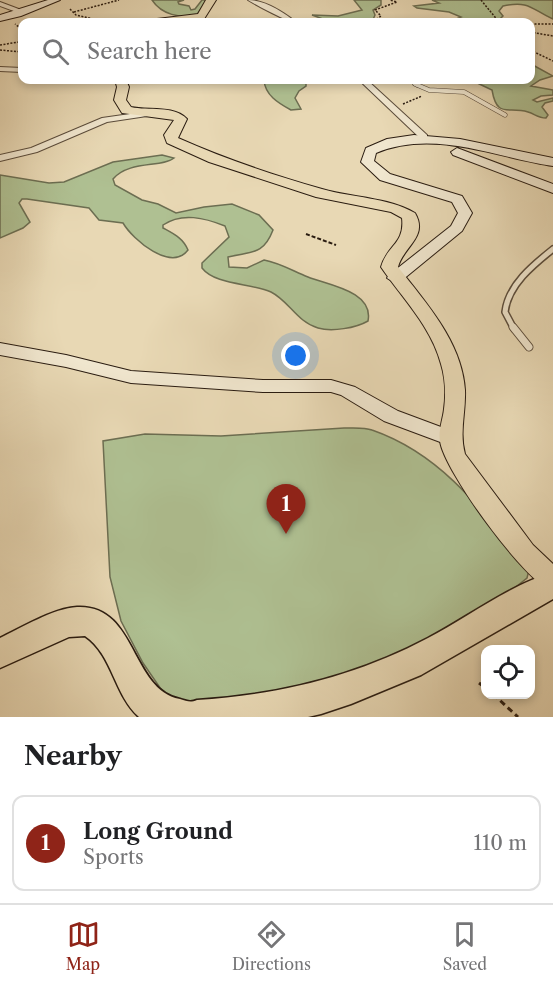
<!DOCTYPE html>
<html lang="en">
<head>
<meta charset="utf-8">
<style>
  body { margin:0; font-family:"Libre Caslon Text",serif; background:#f2f2f2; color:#202124 }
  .controls { position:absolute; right:18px; bottom:18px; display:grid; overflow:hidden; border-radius:12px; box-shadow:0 3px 9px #0003 }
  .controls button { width:54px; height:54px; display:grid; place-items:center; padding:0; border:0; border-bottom:2px solid #e0e0e0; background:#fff; color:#202124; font:30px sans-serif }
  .you { position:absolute; left:296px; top:356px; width:21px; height:21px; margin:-15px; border:4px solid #fff; border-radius:50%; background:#1a73e8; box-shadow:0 0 0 9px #1a73e833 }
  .badge { display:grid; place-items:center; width:39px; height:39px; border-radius:50%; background:#8f2418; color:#fff; font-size:20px; font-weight:700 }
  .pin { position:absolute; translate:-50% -50px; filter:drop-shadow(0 2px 3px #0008) }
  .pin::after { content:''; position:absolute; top:32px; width:21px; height:18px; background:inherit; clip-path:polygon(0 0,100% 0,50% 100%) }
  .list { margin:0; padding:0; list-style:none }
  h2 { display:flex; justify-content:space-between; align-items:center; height:78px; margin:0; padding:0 24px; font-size:26px }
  h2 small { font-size:20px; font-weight:400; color:#757577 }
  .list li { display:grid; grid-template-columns:39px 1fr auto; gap:18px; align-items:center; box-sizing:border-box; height:96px; margin:0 12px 12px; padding:0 12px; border:2px solid #e0e0e0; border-radius:12px }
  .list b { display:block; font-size:22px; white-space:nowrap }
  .list p { margin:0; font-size:20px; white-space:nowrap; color:#757577 }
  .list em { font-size:20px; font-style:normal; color:#757577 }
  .icon { flex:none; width:33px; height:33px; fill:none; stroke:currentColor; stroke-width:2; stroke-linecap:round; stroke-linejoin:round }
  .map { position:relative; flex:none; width:553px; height:717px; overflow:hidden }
  .search { position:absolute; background:#fff; box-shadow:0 3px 9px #0003; left:18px; right:18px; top:18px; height:66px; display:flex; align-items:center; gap:15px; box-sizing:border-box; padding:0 21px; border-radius:12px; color:#757577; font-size:22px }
  .sheet { height:186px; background:#fff }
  nav { display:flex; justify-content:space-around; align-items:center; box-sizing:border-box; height:84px; border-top:2px solid #e0e0e0; background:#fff; font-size:16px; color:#757577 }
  nav a { display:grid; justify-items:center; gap:3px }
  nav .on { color:#8f2418 }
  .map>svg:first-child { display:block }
  .green { fill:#afc092; stroke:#6c6e52; stroke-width:1.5 }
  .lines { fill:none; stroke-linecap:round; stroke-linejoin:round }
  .lane-far3-casing { stroke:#5a4b3a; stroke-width:4.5 }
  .lane-far2-casing { stroke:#5a4b3a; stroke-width:5 }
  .lane-far1-casing { stroke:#5a4b3a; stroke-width:8 }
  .lane-casing { stroke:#5a4b3a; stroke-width:9 }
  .street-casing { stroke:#5a4b3a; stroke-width:2 }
  .secondary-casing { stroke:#2a1c11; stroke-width:2 }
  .primary-casing { stroke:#2a1c11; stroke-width:2 }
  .highway-casing { stroke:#2a1c11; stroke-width:3 }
  .path-far2 { stroke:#2a1c11; stroke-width:1.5; stroke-dasharray:2 1.5; stroke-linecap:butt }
  .path-far1 { stroke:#2a1c11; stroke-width:2; stroke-dasharray:4 2; stroke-linecap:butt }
  .path { stroke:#2a1c11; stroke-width:3; stroke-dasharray:6 4; stroke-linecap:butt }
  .lane-far3 { stroke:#f0e6ce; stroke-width:3 }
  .lane-far2 { stroke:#f0e6ce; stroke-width:4 }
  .lane-far1 { stroke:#f0e6ce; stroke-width:5 }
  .lane { stroke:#f0e6ce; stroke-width:7 }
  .street { fill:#f0e6ce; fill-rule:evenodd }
  .secondary { fill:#f0e6ce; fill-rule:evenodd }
  .primary { fill:#e8d8b4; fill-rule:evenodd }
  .highway { fill:#e8d8b4; fill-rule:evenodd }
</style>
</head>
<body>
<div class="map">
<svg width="553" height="717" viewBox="0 0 553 717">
  <rect width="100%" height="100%" fill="#e8d8b4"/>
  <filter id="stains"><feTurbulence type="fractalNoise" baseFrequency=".00333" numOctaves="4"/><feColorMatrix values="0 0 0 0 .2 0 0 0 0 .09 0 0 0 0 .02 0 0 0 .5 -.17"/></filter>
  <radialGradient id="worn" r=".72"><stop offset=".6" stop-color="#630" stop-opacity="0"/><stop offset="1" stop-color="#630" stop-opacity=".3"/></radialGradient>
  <!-- green -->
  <path class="green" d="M152,0h32l-6,2 1,2 10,2 2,4 4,-1 7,-9h5l-11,16c-16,2 -34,-1 -44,-16z
    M354,0h27v5l-8,5 2,5 -3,7h-41l-19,-7 26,1 24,-6z
    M432,0h121v19c-21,-9 -23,-19 -50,-13l-4,5 4,5 -2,2 2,4h-43l-6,-2 7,-3 -12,-5 -32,-4 -3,-2 25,-3z
    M531,64l22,12 -13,4 -9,6 22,4v5l-12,1 -8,4 4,2 16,-4v3l-8,2 -3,4 6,8 -2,3c-8,0 -11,-4 -18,-6 -20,-6 -31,7 -36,-22l-21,-10h59z
    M264,80h42v6l-7,5 -4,7 6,11 -10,1c-13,-7 -26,-15 -27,-30z
    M162,155l12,3c-12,10 -45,2 -61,21l2,6 27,15 16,4 18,9 28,-6 28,-3 27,11 14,15c-10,26 -22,21 -45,27l1,10 18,1 17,-8c16,3 29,11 44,17 20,8 66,14 60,44 -12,7 -36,11 -50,7 -21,-6 -29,-27 -47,-36 -20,-9 -56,-7 -69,-24v-5l27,-26 -4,-11c-20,-8 -43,-14 -62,-1v3c11,6 20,10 25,22 -17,22 -55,-10 -65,-27l-24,-3 -10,-12 -62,-9h-5l-3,4 11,19 -7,6 -23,10v-63l49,8 15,-1 49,-20z
    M344,428c9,0 20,-1 28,2 72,25 112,83 157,140l-2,8 -44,35 -111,55 -169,40 -38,-13 -22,-32 -22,-42 -11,-44 -7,-136 42,-7 76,2z"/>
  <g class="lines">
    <defs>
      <path id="lane-far3" d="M411,80l6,5"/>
      <path id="lane-far2" d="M415,84l14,6 35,2 41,23"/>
      <path id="lane-far1" d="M514,329l-9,-17c3,-27 28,-47 48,-63"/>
      <path id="lane" d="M513,327l16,20"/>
      <path id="street" d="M248,0c17,0 35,12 48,22 -7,1 -40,-17 -48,-22z
        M0,2l24,9 1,1 -3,2 -22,-8z
        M0,67l22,1v4l-22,-1z
        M359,80h8l60,55v4h-6z
        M144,112l4,2 -1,2 -40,6 -70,30 -37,9v-6l31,-7 71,-30z"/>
      <path id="secondary" d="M48,0h12l-39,16 -21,5v-6z
        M414,135l46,4 93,19v8c-59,-9 -119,-37 -177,-13l-2,8 16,13 72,22 10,17 -10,18 -61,50 -6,2 -8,-5 2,-3 62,-49 7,-13 -6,-11 -72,-22 -19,-18 5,-14 21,-9z
        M457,148l96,36v9l-100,-38 -2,-3z
        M0,343l66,12 65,16 132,9h68l24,7 43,24 59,22 3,5 -3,5 -7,2 -7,-2 -59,-22 -43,-26 -10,-3h-68l-132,-9 -65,-16 -66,-12z"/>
      <path id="primary" d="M206,0h10l-12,19 -26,3h-26l5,-3 41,-5z
        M115,80h11l3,7 -3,13 5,7c17,4 43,-2 56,12l-9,19c47,21 95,37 144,51 31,9 65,8 93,24 14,24 -12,34 -17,54 28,36 64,75 67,123 1,22 -6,42 0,64l68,91 20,19v28c-28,-10 -109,-121 -113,-151 -2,-10 3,-22 4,-32 2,-14 1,-32 -3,-45 -10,-38 -39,-66 -60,-97 6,-22 24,-23 21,-49l-11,-6 -75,-15 -107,-35 -42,-19 -3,-8 10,-15 -52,-7 -8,-13 3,-13z"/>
      <path id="highway" d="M553,573v26l-132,76 -70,29 -30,10 -13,3h-169c-25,-22 -26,-62 -54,-81l-16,1 -69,31v-30c21,-10 54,-30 77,-31 60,-3 53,82 103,92 7,2 10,4 17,1 82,-5 159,-24 231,-62 37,-19 86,-56 125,-65z"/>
    </defs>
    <!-- lane-far3 casing -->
    <use href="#lane-far3" class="lane-far3-casing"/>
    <!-- lane-far2 casing -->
    <use href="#lane-far2" class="lane-far2-casing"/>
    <!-- lane-far1 casing -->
    <use href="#lane-far1" class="lane-far1-casing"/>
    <!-- lane casing -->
    <use href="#lane" class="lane-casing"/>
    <!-- street casing -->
    <use href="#street" class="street-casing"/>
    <!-- secondary casing -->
    <use href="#secondary" class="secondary-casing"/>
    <!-- primary casing -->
    <use href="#primary" class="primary-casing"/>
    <!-- highway casing -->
    <use href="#highway" class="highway-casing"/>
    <!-- path-far2 -->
    <path class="path-far2" d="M481,0l18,22
      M70,9l6,6 30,7
      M74,12l45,-12
      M384,22l-7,-3 4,-3 -6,-6 22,-8 -7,-2
      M531,24h22
      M530,32l23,4
      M0,45l19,-3v-15l-4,-3
      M0,50l22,2
      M530,50l23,11
      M403,104l19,-8"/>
    <!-- path-far1 -->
    <path class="path-far1" d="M306,234l30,11"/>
    <!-- path -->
    <path class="path" d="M479,683l7,5
      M493,694l25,23"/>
    <!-- lane-far3 -->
    <use href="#lane-far3" class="lane-far3"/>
    <!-- lane-far2 -->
    <use href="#lane-far2" class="lane-far2"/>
    <!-- lane-far1 -->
    <use href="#lane-far1" class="lane-far1"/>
    <!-- lane -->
    <use href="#lane" class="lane"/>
    <!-- street -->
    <use href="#street" class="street"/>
    <!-- secondary -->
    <use href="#secondary" class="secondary"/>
    <!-- primary -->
    <use href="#primary" class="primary"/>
    <!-- highway -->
    <use href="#highway" class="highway"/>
  </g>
  <rect width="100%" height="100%" filter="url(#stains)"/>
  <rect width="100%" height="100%" fill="url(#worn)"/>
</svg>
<div class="controls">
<button><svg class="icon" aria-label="locate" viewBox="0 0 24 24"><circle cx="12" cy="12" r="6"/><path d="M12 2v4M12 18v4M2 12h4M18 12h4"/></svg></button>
</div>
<div class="you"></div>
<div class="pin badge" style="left:286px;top:534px">1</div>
<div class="search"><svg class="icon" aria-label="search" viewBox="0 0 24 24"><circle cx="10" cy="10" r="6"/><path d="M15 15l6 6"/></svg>Search here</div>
</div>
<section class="sheet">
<h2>Nearby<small></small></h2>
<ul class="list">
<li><span class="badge">1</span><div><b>Long Ground</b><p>Sports</p></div><em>110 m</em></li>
</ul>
</section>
<nav>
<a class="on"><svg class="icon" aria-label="map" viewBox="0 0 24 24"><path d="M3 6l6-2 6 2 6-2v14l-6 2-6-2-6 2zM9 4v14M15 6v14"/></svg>Map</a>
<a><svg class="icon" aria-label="directions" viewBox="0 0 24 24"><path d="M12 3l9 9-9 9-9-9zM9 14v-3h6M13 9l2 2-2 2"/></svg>Directions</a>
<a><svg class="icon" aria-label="saved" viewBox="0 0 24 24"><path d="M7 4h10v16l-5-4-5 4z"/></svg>Saved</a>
</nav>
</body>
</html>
